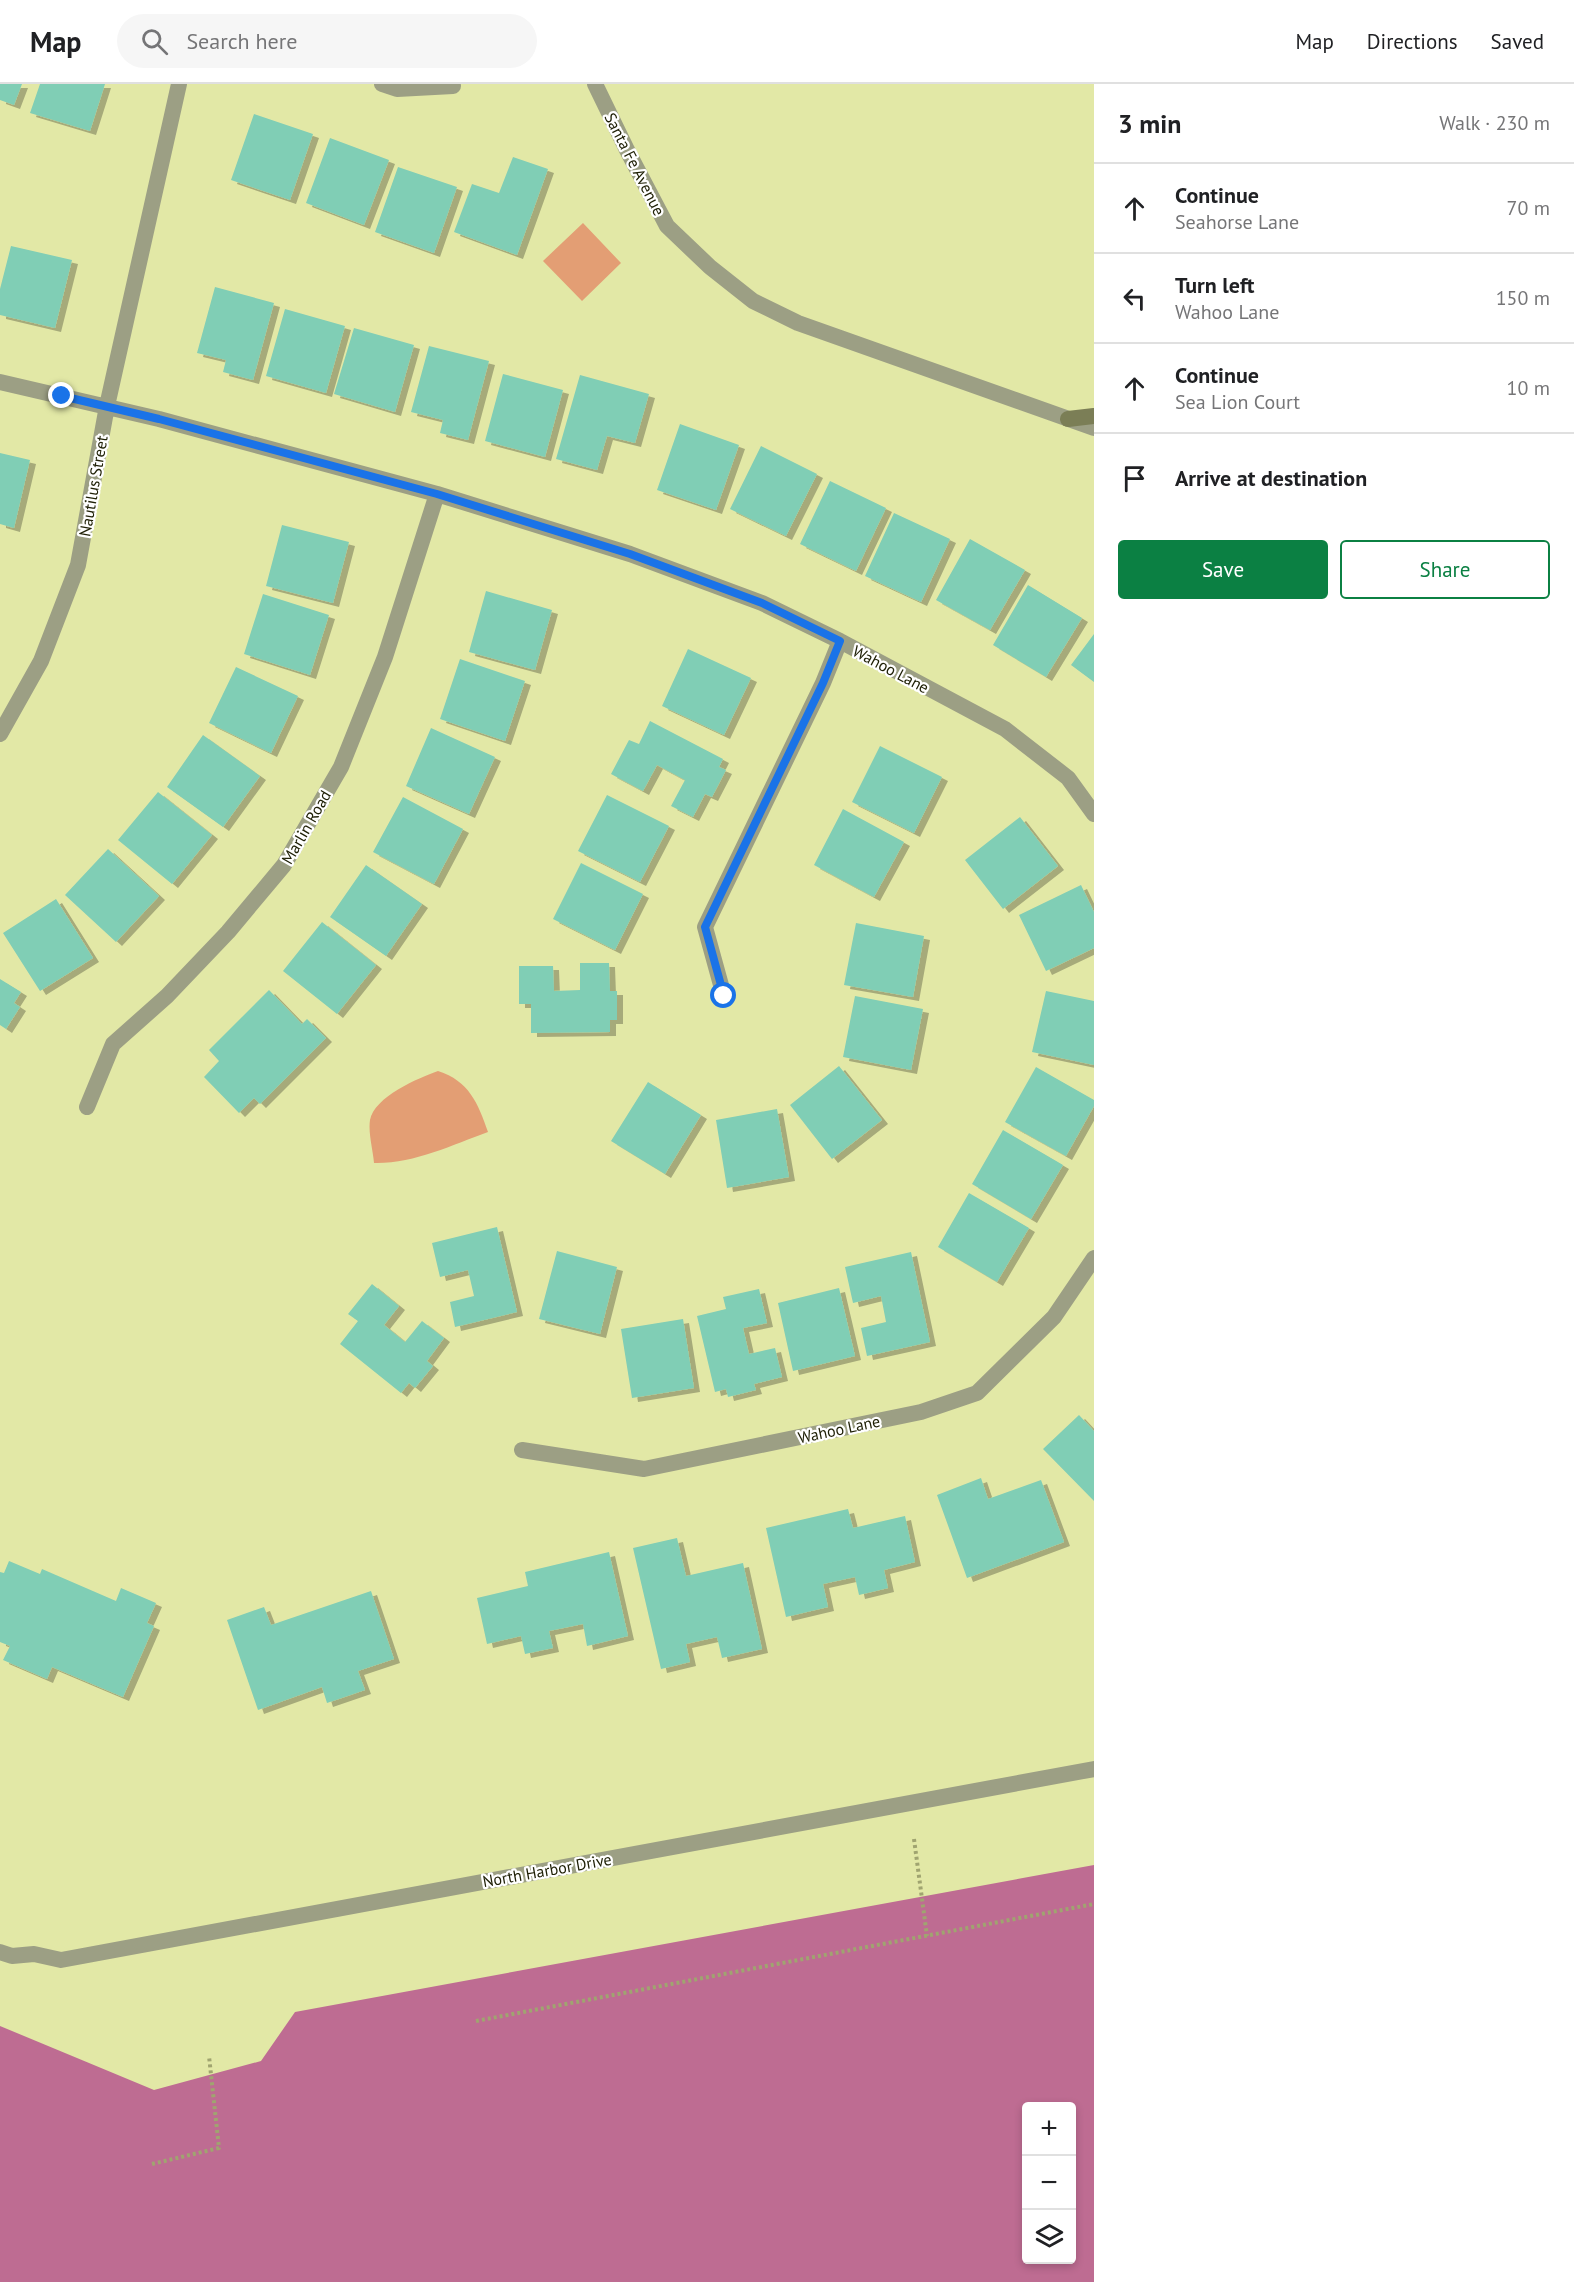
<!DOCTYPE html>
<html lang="en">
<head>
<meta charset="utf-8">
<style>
  body { margin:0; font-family:"PT Sans",sans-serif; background:#f6f6f6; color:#202124 }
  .controls { position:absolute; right:18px; bottom:18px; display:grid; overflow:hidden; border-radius:6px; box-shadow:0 3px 9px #0003 }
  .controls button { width:54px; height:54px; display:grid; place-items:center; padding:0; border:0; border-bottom:2px solid #e0e0e0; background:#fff; color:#202124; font:30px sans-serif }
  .stop { position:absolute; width:18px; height:18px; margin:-14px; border:4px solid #1a73e8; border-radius:50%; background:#fff }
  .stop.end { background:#1a73e8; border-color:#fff; box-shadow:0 2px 6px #0008 }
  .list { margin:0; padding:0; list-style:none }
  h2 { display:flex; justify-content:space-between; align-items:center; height:78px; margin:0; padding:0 24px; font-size:26px }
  h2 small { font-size:20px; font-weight:400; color:#757577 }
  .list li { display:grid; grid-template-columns:39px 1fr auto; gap:18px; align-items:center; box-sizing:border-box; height:90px; padding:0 24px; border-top:2px solid #e0e0e0 }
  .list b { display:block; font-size:22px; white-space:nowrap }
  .list p { margin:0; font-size:20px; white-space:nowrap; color:#757577 }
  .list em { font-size:20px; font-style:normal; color:#757577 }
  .actions { display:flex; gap:12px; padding:18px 24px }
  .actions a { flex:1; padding:14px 0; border:2px solid #0b8043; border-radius:6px; text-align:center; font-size:21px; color:#0b8043 }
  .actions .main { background:#0b8043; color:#fff }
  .icon { flex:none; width:33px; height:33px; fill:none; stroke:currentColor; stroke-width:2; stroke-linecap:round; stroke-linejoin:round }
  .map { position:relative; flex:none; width:1094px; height:2198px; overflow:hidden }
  header { display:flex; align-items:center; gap:36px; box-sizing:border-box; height:84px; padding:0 30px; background:#fff; border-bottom:2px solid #e0e0e0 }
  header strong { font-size:28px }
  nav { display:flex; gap:33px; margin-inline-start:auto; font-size:21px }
  .search { width:420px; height:54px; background:#f6f6f6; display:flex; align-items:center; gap:15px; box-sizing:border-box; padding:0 21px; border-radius:33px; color:#757577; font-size:22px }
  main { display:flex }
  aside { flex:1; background:#fff }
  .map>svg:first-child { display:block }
  .green { fill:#e39e74 }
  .water { fill:#be6c92; fill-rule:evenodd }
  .building { fill:#80ceb5; filter:url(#shadow) }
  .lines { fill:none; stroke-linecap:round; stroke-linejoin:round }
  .path { stroke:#a0a470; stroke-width:4; stroke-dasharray:3 3; stroke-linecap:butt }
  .minor { stroke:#9c9f84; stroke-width:16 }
  .tertiary { stroke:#9c9f84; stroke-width:16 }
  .secondary { stroke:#7b7e56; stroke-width:16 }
  .route { stroke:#1a73e8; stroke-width:8 }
  .labels { text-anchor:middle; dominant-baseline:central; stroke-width:4.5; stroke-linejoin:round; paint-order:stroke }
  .street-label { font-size:16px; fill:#202107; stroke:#fff }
</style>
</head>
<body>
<header>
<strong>Map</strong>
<div class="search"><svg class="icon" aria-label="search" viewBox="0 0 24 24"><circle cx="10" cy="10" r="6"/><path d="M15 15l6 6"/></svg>Search here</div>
<nav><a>Map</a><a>Directions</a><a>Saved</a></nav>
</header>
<main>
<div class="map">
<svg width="1094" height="2198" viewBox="0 0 1094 2198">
  <defs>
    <filter id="shadow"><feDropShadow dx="6" dy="4" stdDeviation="0" flood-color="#0004"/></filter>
  </defs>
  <rect width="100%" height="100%" fill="#e2e8a6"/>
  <!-- green -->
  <path class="green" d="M583,139l38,40 -39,38 -39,-40z
    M438,987c31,10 40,32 50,61 -36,13 -75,32 -114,31 -1,-13 -6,-30 -4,-43 4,-23 48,-42 68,-49z"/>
  <!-- water -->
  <path class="water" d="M1094,1781v417h-1094v-256l154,64 107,-29 34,-49zM1026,2022h46v154h-46z"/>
  <!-- building -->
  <path class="building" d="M0,0h22l-8,21 -14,-5z
    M40,0h65l-15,47 -60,-18z
    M254,30l59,20 -23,66 -59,-20z
    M330,54l59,22 -25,65 -58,-22z
    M513,73l35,12 -31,86 -63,-23 18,-48 27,9z
    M398,83l59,20 -23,66 -59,-21z
    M11,162l61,14 -17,68 -55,-13v-26z
    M215,203l59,16 -21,77 -30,-8 3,-12 -29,-7z
    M285,225l60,17 -19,67 -60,-17z
    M354,244l60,17 -19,67 -61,-18z
    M429,262l60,15 -21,79 -28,-7 3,-13 -32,-8z
    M503,290l60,16 -18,67 -60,-16z
    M580,291l69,19 -14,49 -28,-7 -10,34 -41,-11z
    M680,340l59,21 -23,65 -59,-20z
    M761,362l56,28 -31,62 -56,-27z
    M0,369l30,7 -16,68 -14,-4z
    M830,397l56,27 -30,63 -56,-27z
    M894,429l56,26 -29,63 -56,-26z
    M282,441l67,17 -16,61 -67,-17z
    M970,455l55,31 -35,60 -54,-30z
    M1028,501l54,33 -36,59 -53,-32z
    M486,507l66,19 -17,60 -66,-18z
    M263,510l66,21 -19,60 -66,-21z
    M1094,550v48l-23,-17z
    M688,565l63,29 -27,57 -62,-29z
    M460,575l65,22 -20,60 -65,-22z
    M236,583l62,29 -27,57 -62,-30z
    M650,637l73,38 -4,8 7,3 -14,27 -7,-3 -12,23 -22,-11 14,-26 -28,-15 -14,26 -32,-17 18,-34 10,4z
    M431,644l64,29 -26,57 -63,-28z
    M203,651l57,41 -37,51 -56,-40z
    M880,662l62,31 -28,56 -62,-31z
    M158,708l54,43 -40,49 -54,-44z
    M607,711l62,31 -29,56 -62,-31z
    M403,713l60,32 -29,55 -61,-32z
    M843,725l61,33 -30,55 -60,-32z
    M1020,733l38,49 -55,43 -38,-49z
    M108,765l51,47 -43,46 -51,-47z
    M581,779l62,31 -28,56 -62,-31z
    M366,781l56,39 -36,52 -56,-39z
    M1081,801l13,27v36l-48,23 -27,-56z
    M56,815l37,59 -53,33 -37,-58z
    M322,838l54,43 -39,49 -54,-43z
    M856,839l68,13 -11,61 -69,-12z
    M580,879h29l1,28h7v29h-7v12l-79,1v-29h-12v-38h34l1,25 26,-1z
    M0,895l21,13 -7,11 6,4 -14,22 -6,-4z
    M269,906l33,34 5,-5 19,19 -66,66 -6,-6 -15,15 -35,-36 15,-16 -10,-11z
    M1046,907l48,10v64l-62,-13z
    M855,912l68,13 -12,61 -68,-13z
    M839,982l43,54 -50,39 -42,-54z
    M1036,983l58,33v6l-28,50 -61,-34z
    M648,998l53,33 -36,59 -54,-33z
    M777,1025l12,68 -62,11 -11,-68z
    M1003,1046l60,35 -32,54 -59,-35z
    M969,1109l60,35 -32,54 -59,-35z
    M497,1143l20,85 -62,15 -5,-25 24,-6 -6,-26 -28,7 -8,-34z
    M557,1167l60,16 -17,67 -61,-15z
    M911,1168l19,90 -63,14 -6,-28 25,-6 -5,-26 -28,7 -8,-36z
    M372,1200l27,22 -15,19 21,17 17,-21 22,17 -17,23 6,5 -18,22 -6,-5 -8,10 -61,-49 18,-23 -10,-7z
    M839,1204l16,68 -62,15 -15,-68z
    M759,1205l8,34 -24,5 6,26 26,-6 7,29 -28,7 2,6 -28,7 -2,-8 -11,3 -18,-76 29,-7 -3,-12z
    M683,1235l11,69 -62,10 -11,-69z
    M1079,1331l15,16v70l-51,-52z
    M981,1394l7,21 53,-19 23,62 -97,36 -30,-83z
    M848,1425l5,19 52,-12 10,46 -31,8 4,18 -29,7 -4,-18 -32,7 5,23 -42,10 -20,-89z
    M677,1454l9,38 57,-13 19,86 -40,9 -5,-21 -31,7 4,18 -29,7 -28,-121z
    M609,1468l19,84 -41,10 -4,-22 -34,7 4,17 -28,6 -4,-18 -34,8 -10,-46 51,-12 -3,-14z
    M9,1477l31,13 2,-5 74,32 5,-13 35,15 -9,20 7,3 -31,71 -71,-30 -5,12 -44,-19 7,-14 -10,-4v-70l4,1z
    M371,1507l23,68 -36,12 7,19 -38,13 -5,-16 -64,23 -31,-90 37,-13 7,18z"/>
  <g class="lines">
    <!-- path -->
    <path class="path" d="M914,1755l13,97
      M476,1937l618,-117
      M152,2080l67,-16 -10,-92"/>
    <!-- minor -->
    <path class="minor" d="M382,0l15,5 56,-3
      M0,298l159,37 278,75 193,60 132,49 78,38 165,88 63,49 26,36
      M0,650l41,-73 37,-96 29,-159 72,-322
      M724,912l-19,-69 118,-244 17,-42
      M87,1023l26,-63 54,-48 61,-64 56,-67 57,-98 44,-110 52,-163
      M522,1366l122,19 277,-57 56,-19 77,-76 40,-59"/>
    <!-- tertiary -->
    <path class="tertiary" d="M595,0l32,66 40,76 43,41 43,34 45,22 296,105
      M0,1868l12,4 22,-2 27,6 1033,-191"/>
    <!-- secondary -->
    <path class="secondary" d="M1068,335l26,-3"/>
  </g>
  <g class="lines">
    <!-- route -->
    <path class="route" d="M62,312l97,23 278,75 193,60 132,49 78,38 -17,42 -118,244 19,69"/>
  </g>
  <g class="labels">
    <!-- street labels -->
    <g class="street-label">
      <text transform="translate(635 80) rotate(63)">Santa Fe Avenue</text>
      <text transform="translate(93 402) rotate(-80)">Nautilus Street</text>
      <text transform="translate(891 585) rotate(28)">Wahoo Lane</text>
      <text transform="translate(306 743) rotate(-60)">Marlin Road</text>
      <text transform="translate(839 1345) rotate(-12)">Wahoo Lane</text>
      <text transform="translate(547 1786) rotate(-10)">North Harbor Drive</text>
    </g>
  </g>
</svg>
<div class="controls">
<button>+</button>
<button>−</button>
<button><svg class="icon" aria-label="layers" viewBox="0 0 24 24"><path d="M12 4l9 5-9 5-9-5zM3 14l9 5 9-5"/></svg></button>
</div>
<div class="stop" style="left:724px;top:912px"></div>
<div class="stop end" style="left:62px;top:312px"></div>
</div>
<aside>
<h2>3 min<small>Walk · 230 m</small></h2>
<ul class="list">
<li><svg class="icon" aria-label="ahead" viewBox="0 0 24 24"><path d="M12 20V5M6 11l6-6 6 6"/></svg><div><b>Continue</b><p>Seahorse Lane</p></div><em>70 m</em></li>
<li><svg class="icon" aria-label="left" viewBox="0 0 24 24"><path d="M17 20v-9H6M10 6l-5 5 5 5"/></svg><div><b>Turn left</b><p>Wahoo Lane</p></div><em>150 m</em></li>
<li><svg class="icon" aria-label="ahead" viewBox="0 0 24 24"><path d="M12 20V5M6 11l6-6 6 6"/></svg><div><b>Continue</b><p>Sea Lion Court</p></div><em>10 m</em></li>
<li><svg class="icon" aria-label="arrive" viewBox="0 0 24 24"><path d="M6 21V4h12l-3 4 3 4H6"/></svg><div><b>Arrive at destination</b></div></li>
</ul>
<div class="actions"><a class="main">Save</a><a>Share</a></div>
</aside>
</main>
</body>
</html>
